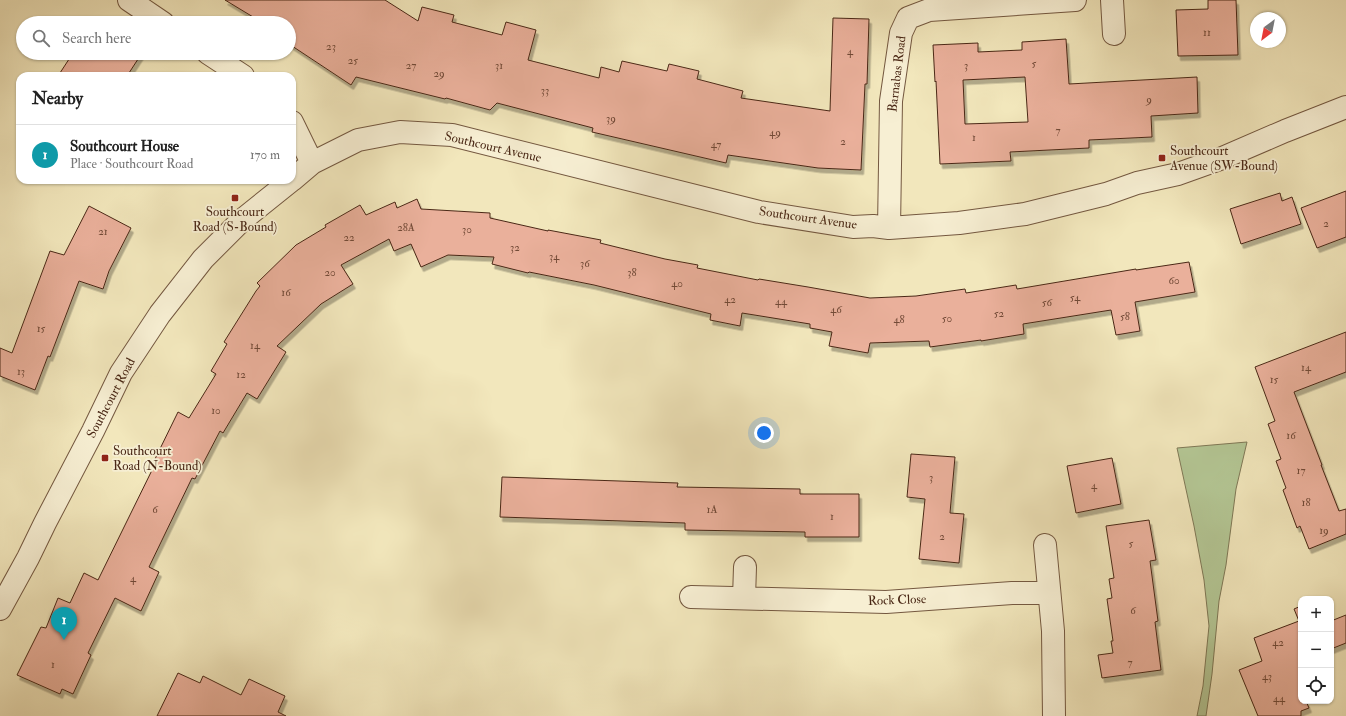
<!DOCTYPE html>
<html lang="en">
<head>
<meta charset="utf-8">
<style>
  body { margin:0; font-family:"IM FELL Double Pica",serif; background:#f2f2f2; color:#222 }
  .controls { position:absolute; right:12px; bottom:12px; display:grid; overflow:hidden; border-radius:8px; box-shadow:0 1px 3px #0004 }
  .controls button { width:36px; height:36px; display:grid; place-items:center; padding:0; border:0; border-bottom:1px solid #e0e0e0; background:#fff; color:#222; font:20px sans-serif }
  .compass { position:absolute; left:1250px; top:12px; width:36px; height:36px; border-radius:50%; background:#fff; box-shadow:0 1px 3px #0004; rotate:212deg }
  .you { position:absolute; left:764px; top:433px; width:14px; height:14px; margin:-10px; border:3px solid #fff; border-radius:50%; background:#1a73e8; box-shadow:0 0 0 6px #1a73e833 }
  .badge { display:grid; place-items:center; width:26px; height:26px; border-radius:50%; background:#1a73e8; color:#fff; font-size:13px; font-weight:700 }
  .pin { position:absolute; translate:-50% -33px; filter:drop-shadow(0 1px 2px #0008) }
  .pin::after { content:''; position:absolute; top:21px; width:14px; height:12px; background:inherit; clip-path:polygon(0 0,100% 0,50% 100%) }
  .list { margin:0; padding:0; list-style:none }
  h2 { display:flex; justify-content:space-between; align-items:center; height:52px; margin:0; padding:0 16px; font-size:17px }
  h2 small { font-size:13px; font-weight:400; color:#767676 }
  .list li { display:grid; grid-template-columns:26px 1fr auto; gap:12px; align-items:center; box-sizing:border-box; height:60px; padding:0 16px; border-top:1px solid #e0e0e0 }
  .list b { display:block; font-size:15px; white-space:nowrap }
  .list p { margin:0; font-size:13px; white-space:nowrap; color:#767676 }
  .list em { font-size:13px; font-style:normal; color:#767676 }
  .icon { flex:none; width:22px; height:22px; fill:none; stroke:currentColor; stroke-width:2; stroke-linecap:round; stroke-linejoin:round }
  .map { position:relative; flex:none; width:1346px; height:716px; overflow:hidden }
  .search { position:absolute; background:#fff; box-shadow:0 1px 3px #0004; left:16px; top:16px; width:280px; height:44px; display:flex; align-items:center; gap:10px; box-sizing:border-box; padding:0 14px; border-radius:22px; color:#767676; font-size:15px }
  .panel { position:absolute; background:#fff; box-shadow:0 1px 3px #0004; left:16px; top:72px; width:280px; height:112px; border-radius:12px }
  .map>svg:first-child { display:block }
  .green { fill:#b4c795; stroke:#7f7856 }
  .building { fill:#eab09b; stroke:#4a2816; fill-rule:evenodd; filter:url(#shadow) }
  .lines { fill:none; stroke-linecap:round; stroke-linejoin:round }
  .minor-casing { stroke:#745840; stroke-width:24 }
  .minor { stroke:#f7efd3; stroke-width:22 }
  .poi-dot { fill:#8f2418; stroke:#f7efd3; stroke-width:1.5 }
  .labels { text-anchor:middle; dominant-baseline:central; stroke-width:3.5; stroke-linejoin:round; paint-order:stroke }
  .number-label { font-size:11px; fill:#724a37 }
  .street-label { font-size:13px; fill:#4a2816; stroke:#f7efd3 }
  .poi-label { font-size:13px; fill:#4a2816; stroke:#f7efd3; text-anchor:start }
</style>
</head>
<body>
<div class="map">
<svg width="1346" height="716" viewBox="0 0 1346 716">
  <defs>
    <filter id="shadow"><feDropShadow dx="2.5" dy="4.5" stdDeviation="0" flood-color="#0004"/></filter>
  </defs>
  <rect width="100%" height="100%" fill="#f2e7bc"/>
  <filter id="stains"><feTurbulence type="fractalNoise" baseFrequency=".005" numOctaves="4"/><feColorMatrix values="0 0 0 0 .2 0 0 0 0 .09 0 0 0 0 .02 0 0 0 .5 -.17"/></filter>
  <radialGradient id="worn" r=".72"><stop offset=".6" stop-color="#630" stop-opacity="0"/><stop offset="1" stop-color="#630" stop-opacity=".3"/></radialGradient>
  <!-- green -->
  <path class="green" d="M1247,442l-11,47 -10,76 -7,36 -7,73 -6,42h-9l6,-30 6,-60 -5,-46 -10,-54 -17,-78z"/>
  <!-- building -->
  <path class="building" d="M225,0h160l33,21 4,-14 32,8 -2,7 50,13 4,-13 30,8 -8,30 71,18 2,-11 18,5 3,-11 45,10 2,-7 30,7 -2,8 46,12 -2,7 89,13 3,-93 36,1 -2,65h-2l-4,86 -43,-2 -90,-13 -2,8 -134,-31 1,-4 -96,-25 -7,7 -44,-12 -1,1 -89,-22 -5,8 -62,-41v-21h-26z
    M1208,0h28l2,55 -60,1 -2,-46 32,-1z
    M1066,39l3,45 128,-7 1,36 -47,3 1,21 -63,3v8l-79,4 1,9 -71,3 -4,-83 -1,1 -2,-37 45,-2v9l44,-2v-8zM1025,77l3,45 -63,2 -2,-44z
    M73,53h69l-15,23h-69z
    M1346,191v46l-29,11 -16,-40z
    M1280,193l2,8 10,-4 9,27 -60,20 -11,-35z
    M417,199l4,10 69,4v5l58,13v-1l53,10 -1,3 65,16 33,6 -1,3 61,12 1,-1 49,8 62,11 46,-2 49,-7 1,4 50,-8 1,4 119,-20v1l53,-8 6,30 -60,10 5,29 -24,4 -5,-25 -88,14 1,10 -43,7v-1l-51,7 -1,-6 -59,2 -2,10 -39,-7 3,-14 -22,-4v-4l-68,-11 -2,13 -30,-6 1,-6 -117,-29 -65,-13 -1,1 -36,-9 2,-7 -46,-2 -27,12 -10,-23 -17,7 -5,-12 -48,26 12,19 -32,20 -44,42 9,6 -29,47 -10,-6 -24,40 -3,-2 -25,48 -3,-1 -43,89 10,5 -18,39 -26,-13 -27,55 3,2 -18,39 -11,-5 -2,5 -43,-19 24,-48 5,1 12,-30 12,5 14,-30 14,7 59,-120 -2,-1 23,-47 11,6 27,-44 -5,-3 16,-27 -3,-2 32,-51 4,-5 -3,-3 39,-38 30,-18 -1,-2 35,-20 6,10 29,-13 2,6z
    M89,206l42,22 -22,43 -6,18 -24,-8 -29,76 -2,-1 -13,34 -35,-14v-28l12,5 38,-102 14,4z
    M1346,332v40l-52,20 28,73h-1l18,46 7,-2v25l-37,15 -9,-23 -3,2 -14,-38 3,-2 -10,-27 5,-2 -13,-35 7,-3 -20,-54z
    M911,454l44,3 -5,56 14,1 -5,49 -40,-4 6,-60 -18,-2z
    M1112,458l9,46 -45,9 -9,-47z
    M502,477l176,6 -1,4 123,2v5h59v43h-54v-5l-120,-2v-7l-185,-6z
    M1149,520l7,40 -6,1 8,60 -3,1 6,48 -59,8 -4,-23 15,-2 -2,-12h2l-6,-42 5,-1 -3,-19 5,-1 -8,-52z
    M1301,606v95h5l3,7 -8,3v5h-43l-19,-46 23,-9 -8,-23 45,-17 -5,-12z
    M1346,615v28l-15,6v-28z
    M178,673l22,10 3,-7 38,19 8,-16 36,17 -7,16 8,4h-129z"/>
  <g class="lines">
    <defs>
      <path id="minor" d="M129,0l34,23
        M1112,0l2,34
        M208,53l35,23
        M292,122l20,41
        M292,180l20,-17 46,-23 42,-8 52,3 307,77 94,15 20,-1 16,2 70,-5 66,-9 81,-20 31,-11 41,-9 42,-15 65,-28 61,-24
        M889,228l2,-127 10,-68 7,-15 21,-8 146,-10
        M1045,545l8,86 1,85
        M691,597l195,5 126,-9h37
        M744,598l1,-31
        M0,609l28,-51 17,-35 48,-92 28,-58 39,-59 43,-55 39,-39 50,-40"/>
    </defs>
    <!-- minor casing -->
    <use href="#minor" class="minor-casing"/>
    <!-- minor -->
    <use href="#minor" class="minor"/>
  </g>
  <!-- markers -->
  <g class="poi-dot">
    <rect x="1158" y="154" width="8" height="8" rx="2"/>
    <rect x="231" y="194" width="8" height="8" rx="2"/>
    <rect x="101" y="454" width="8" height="8" rx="2"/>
  </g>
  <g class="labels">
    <!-- number labels -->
    <g class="number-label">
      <text x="1207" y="32">11</text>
      <text x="331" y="46">23</text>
      <text x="850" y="51">4</text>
      <text x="353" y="60">25</text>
      <text x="1034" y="63">5</text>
      <text x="411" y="65">27</text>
      <text x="499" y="65">31</text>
      <text x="966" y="65">3</text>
      <text x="439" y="73">29</text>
      <text x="545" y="90">33</text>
      <text x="1149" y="99">9</text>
      <text x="611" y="118">39</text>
      <text x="1058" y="130">7</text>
      <text x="775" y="132">49</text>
      <text x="974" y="137">1</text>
      <text x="843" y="141">2</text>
      <text x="716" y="144">47</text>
      <text x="1326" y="223">2</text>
      <text x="406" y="227">28A</text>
      <text x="467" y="229">30</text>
      <text x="103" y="231">21</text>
      <text x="349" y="237">22</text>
      <text x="515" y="247">32</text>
      <text x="554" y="256">34</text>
      <text x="585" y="263">36</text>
      <text x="330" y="272">20</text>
      <text x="632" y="272">38</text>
      <text x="1174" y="280">60</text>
      <text x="677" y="283">40</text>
      <text x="286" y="292">16</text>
      <text x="1075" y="297">54</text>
      <text x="730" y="299">42</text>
      <text x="781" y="301">44</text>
      <text x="1047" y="302">56</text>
      <text x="836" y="309">46</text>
      <text x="999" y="313">52</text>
      <text x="1125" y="316">58</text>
      <text x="947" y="318">50</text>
      <text x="899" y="319">48</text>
      <text x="41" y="328">15</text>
      <text x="255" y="345">14</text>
      <text x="1306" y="367">14</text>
      <text x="21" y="371">13</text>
      <text x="241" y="374">12</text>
      <text x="1274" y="379">15</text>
      <text x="216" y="410">10</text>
      <text x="1291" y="435">16</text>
      <text x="1301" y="470">17</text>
      <text x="931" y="477">3</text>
      <text x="1094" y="485">4</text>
      <text x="1306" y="502">18</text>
      <text x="155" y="509">6</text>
      <text x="712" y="509">1A</text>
      <text x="832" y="516">1</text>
      <text x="1324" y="530">19</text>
      <text x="942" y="536">2</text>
      <text x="1131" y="543">5</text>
      <text x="133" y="578">4</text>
      <text x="1133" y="610">6</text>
      <text x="1278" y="642">42</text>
      <text x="1130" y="662">7</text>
      <text x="53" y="664">1</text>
      <text x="1267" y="676">43</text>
      <text x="1279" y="698">44</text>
    </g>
    <!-- street labels -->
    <g class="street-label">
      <text transform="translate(897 74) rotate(-83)">Barnabas Road</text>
      <text transform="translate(493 147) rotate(13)">Southcourt Avenue</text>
      <text transform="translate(808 218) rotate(8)">Southcourt Avenue</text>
      <text transform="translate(111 398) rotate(-62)">Southcourt Road</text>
      <text transform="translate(897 600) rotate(-2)">Rock Close</text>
    </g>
    <!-- poi labels -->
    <g class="poi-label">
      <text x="1170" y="151">Southcourt<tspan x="1170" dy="15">Avenue (SW-Bound)</tspan></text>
      <text x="235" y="212" text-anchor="middle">Southcourt<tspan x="235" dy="15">Road (S-Bound)</tspan></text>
      <text x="113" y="451">Southcourt<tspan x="113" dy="15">Road (N-Bound)</tspan></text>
    </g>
  </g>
  <rect width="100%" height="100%" filter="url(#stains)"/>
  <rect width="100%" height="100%" fill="url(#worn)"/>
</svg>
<div class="controls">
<button>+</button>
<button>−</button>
<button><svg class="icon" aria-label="locate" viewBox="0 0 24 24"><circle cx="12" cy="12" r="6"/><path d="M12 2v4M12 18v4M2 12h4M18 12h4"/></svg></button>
</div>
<svg class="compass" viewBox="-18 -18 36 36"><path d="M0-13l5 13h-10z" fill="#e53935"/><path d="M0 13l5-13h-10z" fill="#767676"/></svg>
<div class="you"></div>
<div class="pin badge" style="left:64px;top:640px;background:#0f9aa8">1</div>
<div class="search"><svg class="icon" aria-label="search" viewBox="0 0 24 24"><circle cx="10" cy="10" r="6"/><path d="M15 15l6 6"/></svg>Search here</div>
<section class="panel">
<h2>Nearby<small></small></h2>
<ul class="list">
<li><span class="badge" style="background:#0f9aa8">1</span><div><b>Southcourt House</b><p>Place · Southcourt Road</p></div><em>170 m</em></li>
</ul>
</section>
</div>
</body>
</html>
